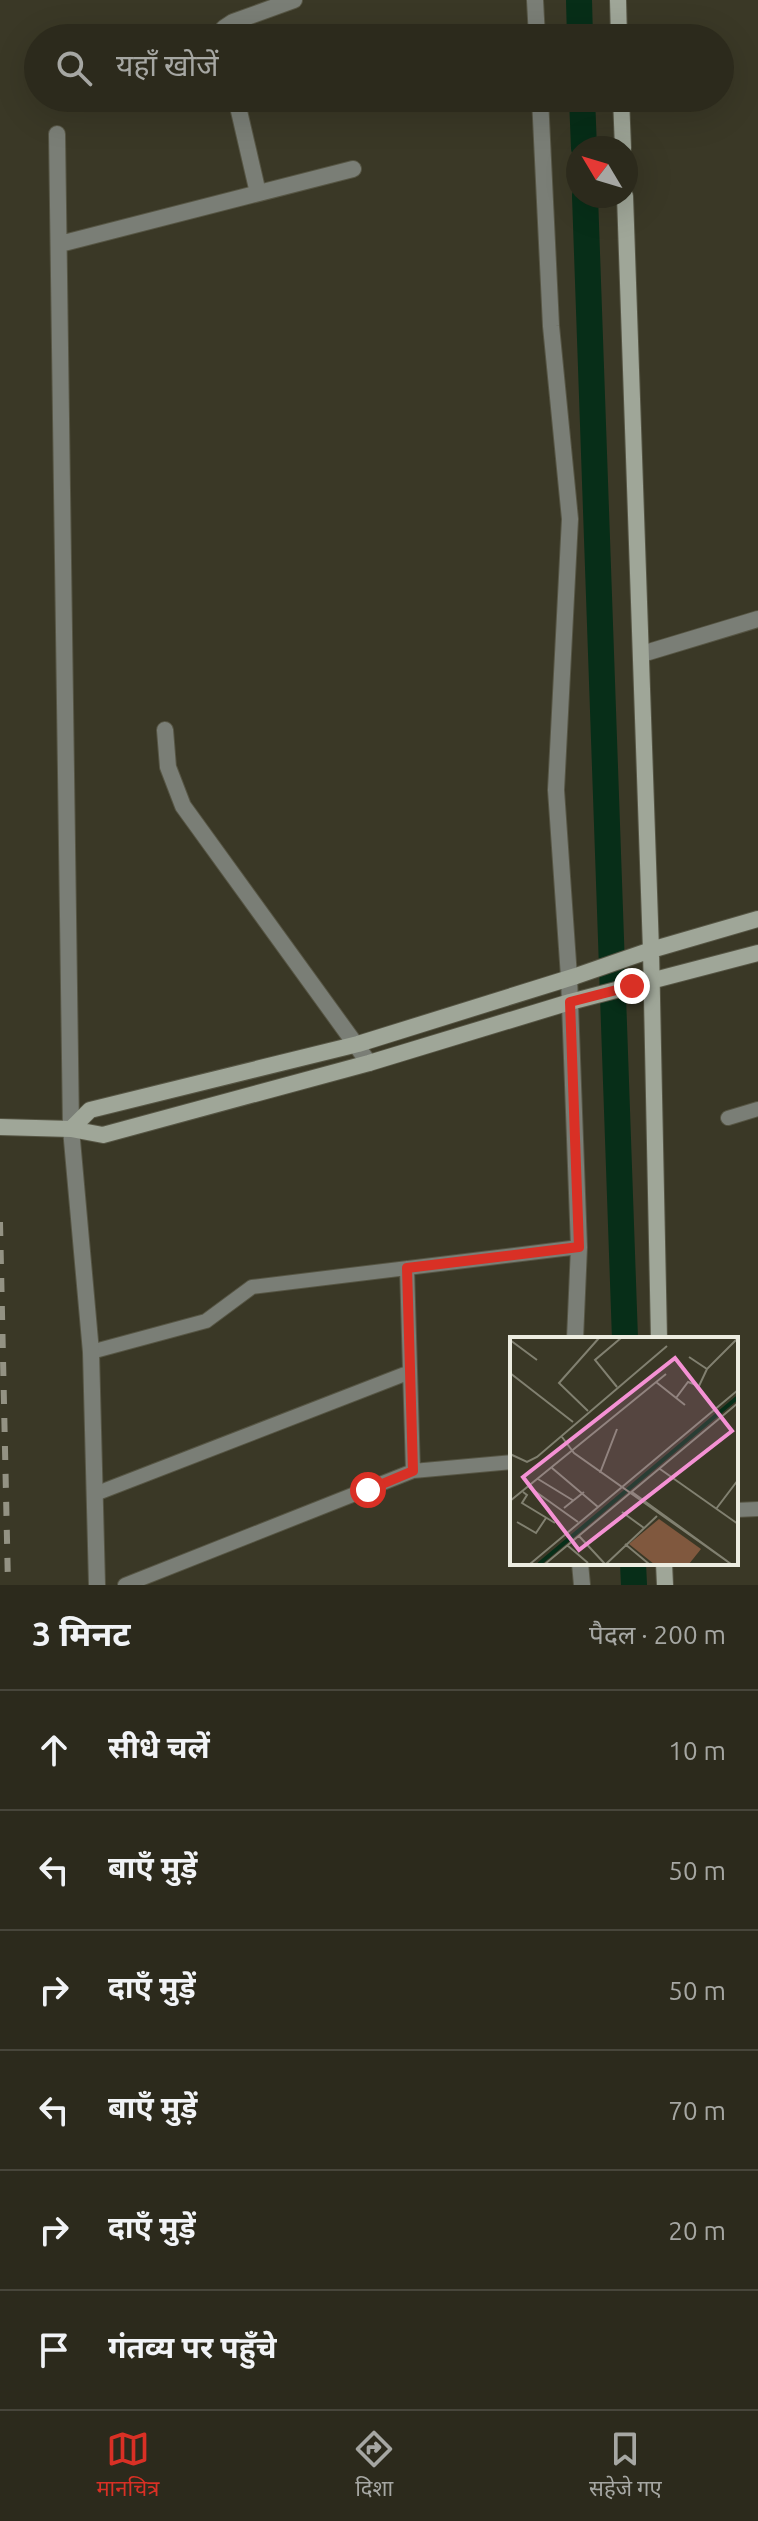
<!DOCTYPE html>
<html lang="hi">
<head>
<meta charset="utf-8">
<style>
  body { margin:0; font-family:Ubuntu,"Noto Sans Devanagari",sans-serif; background:#343225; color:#f1f3f6 }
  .compass { position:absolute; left:566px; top:136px; width:72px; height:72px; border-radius:50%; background:#2c2a1c; box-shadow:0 8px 32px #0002; rotate:308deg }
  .stop { position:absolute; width:24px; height:24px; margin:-18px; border:6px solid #d93025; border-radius:50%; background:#fff }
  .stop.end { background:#d93025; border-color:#fff; box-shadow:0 2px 8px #0008 }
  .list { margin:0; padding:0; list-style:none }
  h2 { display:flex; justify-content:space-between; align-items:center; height:104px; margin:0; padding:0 32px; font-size:34px }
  h2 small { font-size:26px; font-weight:400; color:#a6a7a3 }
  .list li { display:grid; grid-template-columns:52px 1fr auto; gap:24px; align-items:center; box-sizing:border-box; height:120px; padding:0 32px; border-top:2px solid #48463b }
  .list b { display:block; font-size:30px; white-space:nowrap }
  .list em { font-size:26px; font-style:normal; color:#a6a7a3 }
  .icon { flex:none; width:44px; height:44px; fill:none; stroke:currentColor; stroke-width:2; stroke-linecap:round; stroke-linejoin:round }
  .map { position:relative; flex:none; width:758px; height:1585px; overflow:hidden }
  .search { position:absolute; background:#2c2a1c; box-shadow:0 8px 32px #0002; left:24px; right:24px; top:24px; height:88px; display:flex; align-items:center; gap:20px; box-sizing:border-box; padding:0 28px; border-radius:44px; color:#a6a7a3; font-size:30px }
  .sheet { height:824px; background:#2c2a1c }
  nav { display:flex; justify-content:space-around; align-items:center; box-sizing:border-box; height:112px; border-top:2px solid #48463b; background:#2c2a1c; font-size:22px; color:#a6a7a3 }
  nav a { display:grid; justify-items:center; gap:4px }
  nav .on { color:#d93025 }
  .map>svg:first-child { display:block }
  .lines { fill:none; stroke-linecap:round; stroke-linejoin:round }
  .canal { stroke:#072e18; stroke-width:26 }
  .lane-casing { stroke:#565544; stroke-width:16 }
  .street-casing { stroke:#565544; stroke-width:18 }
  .secondary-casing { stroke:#565544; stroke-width:18 }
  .lane { stroke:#7a7e76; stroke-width:14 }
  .street { stroke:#7a7e76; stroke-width:16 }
  .secondary { stroke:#9fa698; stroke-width:16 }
  .rail { stroke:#939283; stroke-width:6; stroke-dasharray:14 14; stroke-linecap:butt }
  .route { stroke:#d93025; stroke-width:10 }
  .inset-river { fill:none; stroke:#072e18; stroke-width:4 }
  .inset-road { fill:none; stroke:#818070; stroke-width:2 }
  .view { fill:#f491d4; fill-opacity:0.15; stroke:#f491d4; stroke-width:4 }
  .inset-edge { fill:none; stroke:#ecece0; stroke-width:4 }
</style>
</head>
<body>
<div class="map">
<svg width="758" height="1585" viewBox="0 0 758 1585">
  <rect width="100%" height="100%" fill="#3a3826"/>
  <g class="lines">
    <!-- canal -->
    <path class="canal" d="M579,0l1,38
      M582,98l2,50
      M585,196l40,1143
      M633,1563l1,22"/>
    <defs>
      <path id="lane" d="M728,1118l30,-9
        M407,1268l6,203
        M91,1352l115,-31 46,-34 327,-40
        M95,1494l315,-122
        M736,1510l22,-1
        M125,1585l288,-114 99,-9"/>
      <path id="street" d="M535,0l2,38
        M221,38l3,-10 9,-6 61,-22
        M236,98l22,95
        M540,98l11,228 19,193 -14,271 13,187 10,270 -4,92
        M57,134l14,995 20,223 6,233
        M60,244l293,-75
        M642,654l116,-35
        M165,730l3,37 15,39 186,257
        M580,1563l2,22"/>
      <path id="secondary" d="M618,0l1,38
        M621,98l2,50
        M625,196l26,754 8,389
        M0,1127l71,2 32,6 266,-72 201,-61 188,-49
        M71,1129l19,-19 268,-66 218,-68 75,-26 107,-31
        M664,1563l1,22"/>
    </defs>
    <!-- lane casing -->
    <use href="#lane" class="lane-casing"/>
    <!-- street casing -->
    <use href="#street" class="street-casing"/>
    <!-- secondary casing -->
    <use href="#secondary" class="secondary-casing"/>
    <!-- lane -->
    <use href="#lane" class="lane"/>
    <!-- street -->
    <use href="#street" class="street"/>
    <!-- secondary -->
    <use href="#secondary" class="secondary"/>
    <!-- rail -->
    <path class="rail" d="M0,1222l8,363"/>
  </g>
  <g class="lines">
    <!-- route -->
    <path class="route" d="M368,1490l45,-19 -6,-203 172,-21 -9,-245 62,-16"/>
  </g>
  <!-- overview -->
  <g transform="translate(510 1337)">
    <rect width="228" height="228" fill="#3a3826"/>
    <path d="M149,182l42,30 -12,15h-35l-25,-20z" fill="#80583e"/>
    <path class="inset-river" d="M29,227l199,-167"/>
    <path class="inset-road" d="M0,3l27,20M179,20l18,12 31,-31M0,36l63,49M146,45l29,23M107,50l-22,-27 26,-22M166,61l12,-16 11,4 8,-17M78,74l-29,-28 40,-45M52,100l12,16 157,111M0,117l17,8 10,-5 130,-111M42,131l46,39M150,132l78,55M90,136l17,-44M28,142l36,22M19,150l49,35M13,155l4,3 -5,8 33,20M122,155l95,69M0,164l156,-127M54,171l20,-16M206,172l22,-29M112,175l22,16M7,185l19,11 10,-15M69,199l26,28M115,207l24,20M57,208l21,18M20,227l208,-174M35,227l193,-161M96,227l51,-48"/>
    <path class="view" d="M165,21l57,73 -153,119 -56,-73z"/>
    <rect width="228" height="228" class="inset-edge"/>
  </g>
</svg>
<svg class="compass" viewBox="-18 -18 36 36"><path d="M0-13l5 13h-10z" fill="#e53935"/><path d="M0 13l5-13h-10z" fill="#a6a7a3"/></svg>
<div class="stop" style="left:368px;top:1490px"></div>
<div class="stop end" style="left:632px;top:986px"></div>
<div class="search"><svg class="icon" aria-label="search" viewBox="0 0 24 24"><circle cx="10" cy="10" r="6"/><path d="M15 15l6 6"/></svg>यहाँ खोजें</div>
</div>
<section class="sheet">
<h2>3 मिनट<small>पैदल · 200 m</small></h2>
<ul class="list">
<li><svg class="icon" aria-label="ahead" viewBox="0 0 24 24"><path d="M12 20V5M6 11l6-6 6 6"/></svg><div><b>सीधे चलें</b></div><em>10 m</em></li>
<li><svg class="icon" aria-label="left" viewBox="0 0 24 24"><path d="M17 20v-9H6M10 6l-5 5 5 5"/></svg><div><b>बाएँ मुड़ें</b></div><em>50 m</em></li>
<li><svg class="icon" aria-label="right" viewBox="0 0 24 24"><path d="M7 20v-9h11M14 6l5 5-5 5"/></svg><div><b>दाएँ मुड़ें</b></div><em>50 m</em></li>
<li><svg class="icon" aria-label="left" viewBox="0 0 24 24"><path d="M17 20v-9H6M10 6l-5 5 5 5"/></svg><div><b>बाएँ मुड़ें</b></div><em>70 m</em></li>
<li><svg class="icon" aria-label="right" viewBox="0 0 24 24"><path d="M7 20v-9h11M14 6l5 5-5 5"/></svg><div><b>दाएँ मुड़ें</b></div><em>20 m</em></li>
<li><svg class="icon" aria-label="arrive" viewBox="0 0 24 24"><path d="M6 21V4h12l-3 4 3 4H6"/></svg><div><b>गंतव्य पर पहुँचे</b></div></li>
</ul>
</section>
<nav>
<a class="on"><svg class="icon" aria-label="map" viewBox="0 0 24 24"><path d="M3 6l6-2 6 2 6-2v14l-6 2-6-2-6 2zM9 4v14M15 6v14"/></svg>मानचित्र</a>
<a><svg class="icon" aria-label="directions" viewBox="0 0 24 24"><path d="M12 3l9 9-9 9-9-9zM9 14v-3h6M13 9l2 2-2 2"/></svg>दिशा</a>
<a><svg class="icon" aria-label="saved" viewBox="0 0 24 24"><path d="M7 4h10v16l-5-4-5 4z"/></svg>सहेजे गए</a>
</nav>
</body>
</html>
